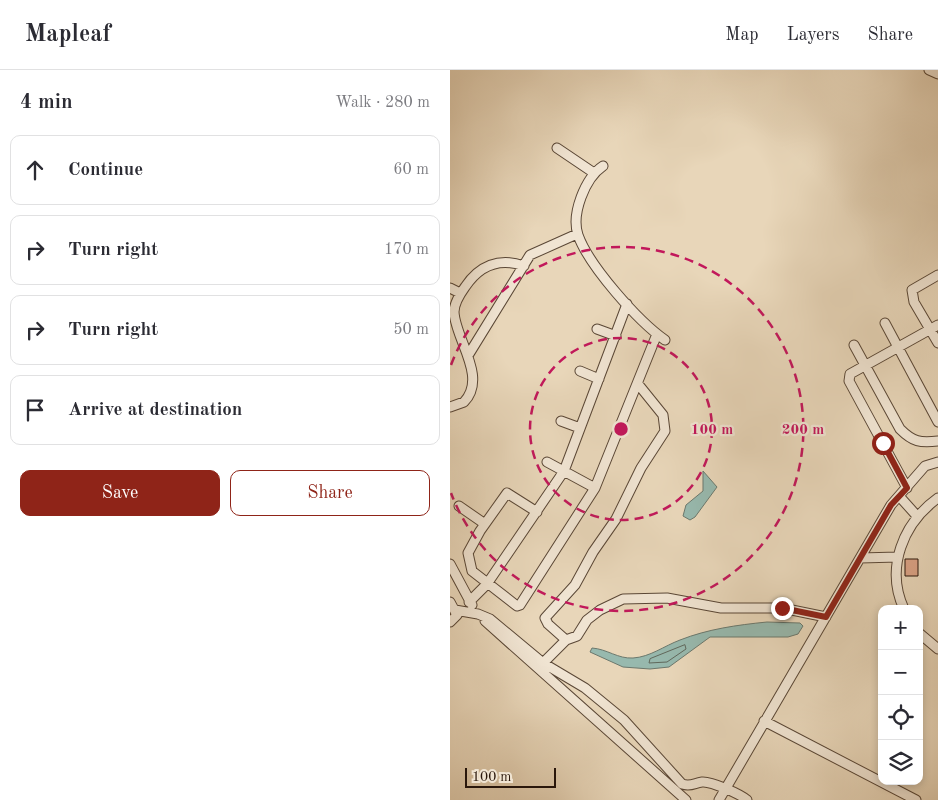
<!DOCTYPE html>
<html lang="en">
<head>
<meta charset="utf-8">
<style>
  body { margin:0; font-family:"Old Standard TT",serif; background:#f7f7f7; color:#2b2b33 }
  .controls { position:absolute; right:15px; bottom:15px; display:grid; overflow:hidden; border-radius:10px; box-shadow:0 2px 8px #0003 }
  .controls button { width:45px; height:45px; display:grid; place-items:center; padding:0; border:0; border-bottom:1px solid #e1e1e2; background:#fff; color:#2b2b33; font:25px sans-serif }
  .scale { position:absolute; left:15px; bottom:12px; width:91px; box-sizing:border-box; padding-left:5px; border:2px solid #2a170b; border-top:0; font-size:14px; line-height:18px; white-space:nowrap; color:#2a170b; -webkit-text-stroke:4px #f0e4d2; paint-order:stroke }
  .stop { position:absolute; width:15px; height:15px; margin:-11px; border:4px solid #8f2418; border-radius:50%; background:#fff }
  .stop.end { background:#8f2418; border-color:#fff; box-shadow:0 1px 5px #0008 }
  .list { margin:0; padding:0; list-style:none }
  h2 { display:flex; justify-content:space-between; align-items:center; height:65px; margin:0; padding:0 20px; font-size:21px }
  h2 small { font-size:16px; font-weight:400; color:#7c7c81 }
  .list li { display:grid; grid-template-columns:32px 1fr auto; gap:15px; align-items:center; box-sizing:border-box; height:70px; margin:0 10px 10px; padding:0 10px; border:1px solid #e1e1e2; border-radius:10px }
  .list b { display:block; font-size:19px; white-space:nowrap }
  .list em { font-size:16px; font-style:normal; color:#7c7c81 }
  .actions { display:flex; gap:10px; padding:15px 20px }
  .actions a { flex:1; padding:11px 0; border:1px solid #8f2418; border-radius:10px; text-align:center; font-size:18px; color:#8f2418 }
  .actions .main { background:#8f2418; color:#fff }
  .icon { flex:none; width:28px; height:28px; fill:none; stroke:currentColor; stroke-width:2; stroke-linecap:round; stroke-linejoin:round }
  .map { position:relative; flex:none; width:488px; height:730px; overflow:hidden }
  header { display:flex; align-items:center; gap:30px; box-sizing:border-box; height:70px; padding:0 25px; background:#fff; border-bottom:1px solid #e1e1e2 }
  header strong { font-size:24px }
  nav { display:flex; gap:28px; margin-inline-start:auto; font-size:18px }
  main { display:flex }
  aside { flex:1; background:#fff }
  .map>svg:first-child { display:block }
  .water { fill:#97b9ae; stroke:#6b786d }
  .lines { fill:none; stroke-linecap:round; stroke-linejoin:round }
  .shore { stroke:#60685c; stroke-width:1 }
  .building { fill:#daa285; stroke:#2a170b }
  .minor-casing { stroke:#5a4736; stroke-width:11 }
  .minor { stroke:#f0e4d2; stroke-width:9 }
  .route { stroke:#8f2418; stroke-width:6 }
  .ring { fill:none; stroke:#c2185b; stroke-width:2.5; stroke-dasharray:9 6 }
  .centre { fill:#c2185b; stroke:#f0e4d2; stroke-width:2.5 }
  .ring-label { font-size:15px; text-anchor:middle; font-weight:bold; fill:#c2185b; stroke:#f0e4d2; stroke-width:4.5; stroke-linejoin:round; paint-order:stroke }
</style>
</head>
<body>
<header>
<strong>Mapleaf</strong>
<nav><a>Map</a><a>Layers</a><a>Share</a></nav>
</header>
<main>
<aside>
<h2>4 min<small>Walk · 280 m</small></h2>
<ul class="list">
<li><svg class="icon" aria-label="ahead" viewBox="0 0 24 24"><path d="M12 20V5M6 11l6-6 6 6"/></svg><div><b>Continue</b></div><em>60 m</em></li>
<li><svg class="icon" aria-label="right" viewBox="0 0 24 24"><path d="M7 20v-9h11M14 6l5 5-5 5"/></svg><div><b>Turn right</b></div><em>170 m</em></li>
<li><svg class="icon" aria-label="right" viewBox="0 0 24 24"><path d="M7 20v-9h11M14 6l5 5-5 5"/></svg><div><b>Turn right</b></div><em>50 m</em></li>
<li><svg class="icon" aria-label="arrive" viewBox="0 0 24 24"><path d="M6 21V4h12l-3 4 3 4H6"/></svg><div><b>Arrive at destination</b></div></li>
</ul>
<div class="actions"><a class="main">Save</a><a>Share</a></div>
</aside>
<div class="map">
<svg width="488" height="730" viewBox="0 0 488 730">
  <rect width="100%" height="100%" fill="#e8d6b9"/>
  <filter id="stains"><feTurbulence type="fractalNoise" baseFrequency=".004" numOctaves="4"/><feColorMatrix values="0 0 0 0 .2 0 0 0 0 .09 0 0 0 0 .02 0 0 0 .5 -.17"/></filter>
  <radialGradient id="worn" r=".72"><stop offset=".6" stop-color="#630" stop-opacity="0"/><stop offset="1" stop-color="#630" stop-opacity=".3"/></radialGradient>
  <!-- water -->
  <path class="water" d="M253,401l14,16 -22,30 -5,3 -7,-4 3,-11 17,-14z
    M317,552l33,1 3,3 -5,8 -10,3h-78l-41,30 -19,2 -27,-2 -33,-15 2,-4c15,1 26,11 41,10 17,-1 31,-12 47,-18 28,-11 57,-15 87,-18z"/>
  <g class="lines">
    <!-- shore -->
    <path class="shore" d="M235,575l1,4 -19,13 -18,1 1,-4z"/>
  </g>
  <!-- building -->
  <path class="building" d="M455,489h13v17h-13z"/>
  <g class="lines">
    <defs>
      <path id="minor" d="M479,0l9,4
        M107,78l37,25
        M153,96c-18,12 -32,48 -25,69 11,31 60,86 87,105
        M488,205l-26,15 2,12 24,41
        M0,218l10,5
        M435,253l53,99
        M147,259l19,7
        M404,275l46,84c13,13 20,14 38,12
        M19,284l61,-99 47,-21
        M130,301l19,8
        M0,337l14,-5c24,-25 -9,-63 -10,-90 0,-9 6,-18 11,-25 14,-21 34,-30 59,-21
        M111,351l19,7
        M97,392l48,26
        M457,418l-58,-107 1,-7 88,-49
        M449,426l18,20
        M9,436l26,18
        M87,442l-30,-19 -27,38 -12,22 4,18 45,35 3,-1 75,-117 62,-154
        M410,488l38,-1
        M0,494l22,41
        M0,532l7,13 -7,7
        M19,532l18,-18 77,-113 63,-167
        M454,539c-19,-41 -1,-86 34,-111
        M5,540l23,4 12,5 53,44 42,25 39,32 58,64c9,3 12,-1 20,-2 9,-1 38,12 45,18
        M35,551l201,179
        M469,563l19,16
        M116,570l-18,-16 -3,-6 30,-33 18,-33 23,-33 25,-51 24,-37 -2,-16 -25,-31
        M93,593l23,-23 11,-4 10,-16 13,-10 23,-11 44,-1 54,10h61l44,9
        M314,651l152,79
        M269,730l172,-295 34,-39 13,-4"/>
    </defs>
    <!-- minor casing -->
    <use href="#minor" class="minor-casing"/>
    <!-- minor -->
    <use href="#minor" class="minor"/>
  </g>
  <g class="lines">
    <!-- route -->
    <path class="route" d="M332,538l44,9 65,-112 16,-17 -24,-45"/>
  </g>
  <!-- distance rings -->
  <g class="ring">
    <circle cx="171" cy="359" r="91"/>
    <path d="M1 295A182 182 0 1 1 1 423"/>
  </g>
  <circle cx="171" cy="359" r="8" class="centre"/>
  <g class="ring-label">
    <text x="262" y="364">100 m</text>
    <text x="353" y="364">200 m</text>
  </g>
  <rect width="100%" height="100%" filter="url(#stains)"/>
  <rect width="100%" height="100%" fill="url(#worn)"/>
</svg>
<div class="controls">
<button>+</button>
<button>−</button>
<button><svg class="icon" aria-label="locate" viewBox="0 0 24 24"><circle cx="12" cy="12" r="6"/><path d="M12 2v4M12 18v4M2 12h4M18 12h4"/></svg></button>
<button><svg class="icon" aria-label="layers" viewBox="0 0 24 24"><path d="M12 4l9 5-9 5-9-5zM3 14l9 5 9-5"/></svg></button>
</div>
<div class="scale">100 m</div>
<div class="stop" style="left:433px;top:373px"></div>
<div class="stop end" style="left:332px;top:538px"></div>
</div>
</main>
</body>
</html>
